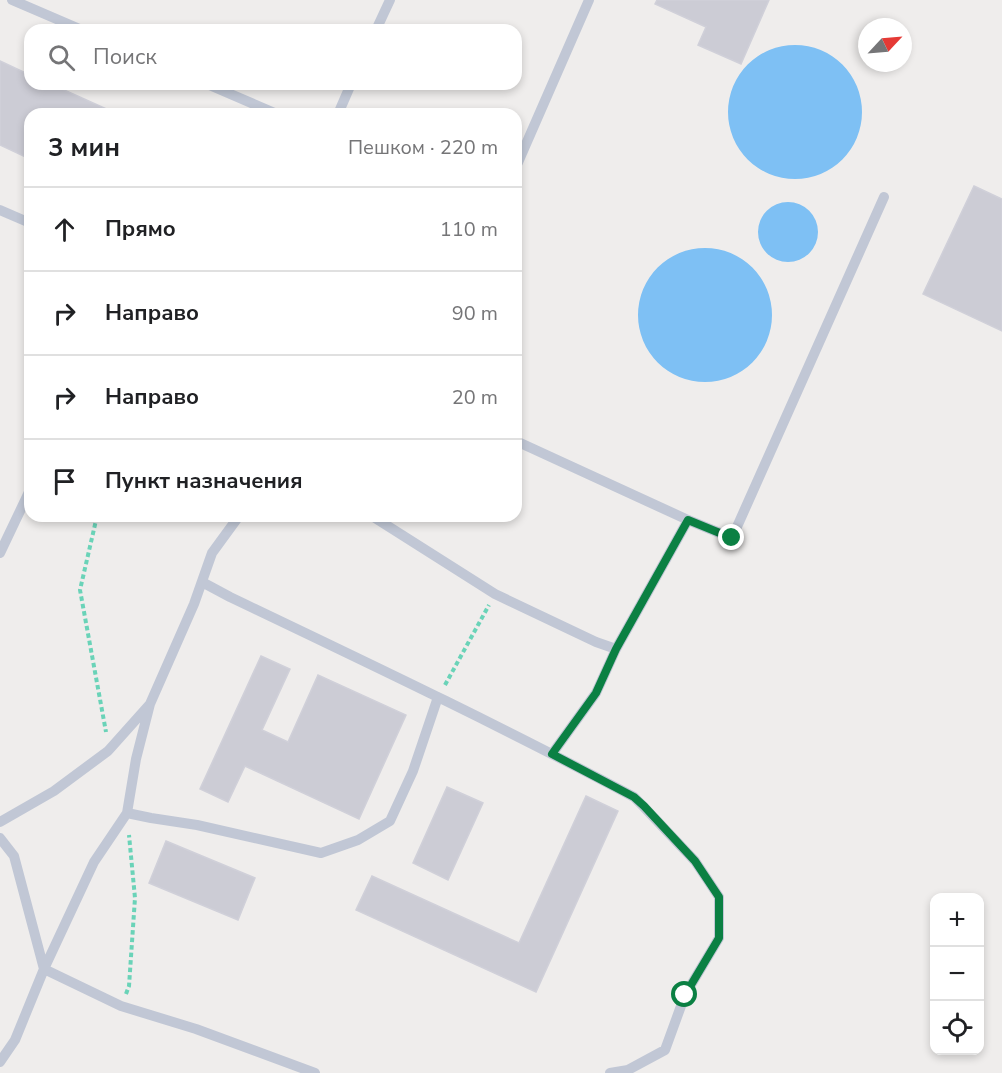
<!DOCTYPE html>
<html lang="ru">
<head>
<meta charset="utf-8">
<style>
  body { margin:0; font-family:"Nunito Sans",sans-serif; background:#f2f2f2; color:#202124 }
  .controls { position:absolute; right:18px; bottom:18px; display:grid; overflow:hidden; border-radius:12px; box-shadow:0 3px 9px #0003 }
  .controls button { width:54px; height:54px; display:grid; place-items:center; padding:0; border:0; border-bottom:2px solid #e0e0e0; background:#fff; color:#202124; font:30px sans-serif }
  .compass { position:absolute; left:858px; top:18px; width:54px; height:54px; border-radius:50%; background:#fff; box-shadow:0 3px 9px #0003; rotate:64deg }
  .stop { position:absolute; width:18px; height:18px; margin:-14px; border:4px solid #0b8043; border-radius:50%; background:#fff }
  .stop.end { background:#0b8043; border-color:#fff; box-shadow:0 2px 6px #0008 }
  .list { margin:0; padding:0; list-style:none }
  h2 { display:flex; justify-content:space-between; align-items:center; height:78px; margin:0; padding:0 24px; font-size:26px }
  h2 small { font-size:20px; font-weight:400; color:#757577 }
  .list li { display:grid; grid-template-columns:39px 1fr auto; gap:18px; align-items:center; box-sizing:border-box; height:84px; padding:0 24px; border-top:2px solid #e0e0e0 }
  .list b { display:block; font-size:22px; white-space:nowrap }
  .list em { font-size:20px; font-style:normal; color:#757577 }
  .icon { flex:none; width:33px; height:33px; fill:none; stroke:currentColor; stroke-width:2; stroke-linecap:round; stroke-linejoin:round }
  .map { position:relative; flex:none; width:1002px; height:1073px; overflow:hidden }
  .search { position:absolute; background:#fff; box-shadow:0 3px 9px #0003; left:24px; top:24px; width:498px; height:66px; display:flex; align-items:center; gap:15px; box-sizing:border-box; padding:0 21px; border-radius:18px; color:#757577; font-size:22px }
  .panel { position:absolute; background:#fff; box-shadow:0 3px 9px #0003; left:24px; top:108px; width:498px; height:414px; border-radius:18px }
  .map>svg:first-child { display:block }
  .water { fill:#7ec0f4 }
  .building { fill:#ccccd5; stroke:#d0d0d9; stroke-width:1.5 }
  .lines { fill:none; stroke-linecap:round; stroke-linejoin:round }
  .path { stroke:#6ad3b8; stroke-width:4; stroke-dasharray:4.5 3; stroke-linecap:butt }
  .service { stroke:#c1c7d5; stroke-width:10 }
  .route { stroke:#0b8043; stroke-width:8 }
</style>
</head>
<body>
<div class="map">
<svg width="1002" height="1073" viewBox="0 0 1002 1073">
  <rect width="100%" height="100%" fill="#efedec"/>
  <!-- water -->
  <path class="water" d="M728 112a67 67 0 1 1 134 0a67 67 0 1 1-134 0Z
    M758 232a30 30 0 1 1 60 0a30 30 0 1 1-60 0Z
    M638 315a67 67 0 1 1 134 0a67 67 0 1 1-134 0Z"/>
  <!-- building -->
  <path class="building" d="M657,0h112l-28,64 -43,-19 8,-18 -51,-23z
    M0,61l30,14v9h21l58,26 -2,4h-77v45l-30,-14z
    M974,186l28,13v132l-79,-37z
    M261,656l29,13 -28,61 26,12 30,-67 88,40 -47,104 -114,-53 -17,36 -28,-13z
    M447,787l36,16 -35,77 -35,-17z
    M586,796l32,15 -82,181 -180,-82 16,-34 147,67z
    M166,841l89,37 -17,42 -89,-37z"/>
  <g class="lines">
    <!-- path -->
    <path class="path" d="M97,516l-17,74 26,142
      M445,685l44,-80
      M126,994l3,-8 6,-88 -6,-63"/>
    <!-- service -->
    <path class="service" d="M12,0l70,30
      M376,30l14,-30
      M207,84l70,30
      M338,114l13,-30
      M516,167l73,-167
      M0,210l30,13
      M516,441l172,79 44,18 152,-341
      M372,516l123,78 101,48 20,7 -20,44 -44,61
      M0,553l30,-63
      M202,582l28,15c136,65 271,129 404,200l9,9 52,55 24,36v41l-34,57 -20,55 -37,20 -18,3
      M616,649l72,-129
      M150,704l-14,55 -9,54 -33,49 -50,107 77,37 75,23 119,44
      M127,813l24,5 46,7 124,28 37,-13 32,-19 23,-50 25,-74
      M0,822l54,-31 54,-40 42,-47 44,-100 18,-51 27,-37
      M0,838l14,18 30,113 -29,71 -15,22"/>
  </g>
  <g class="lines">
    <!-- route -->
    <path class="route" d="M685,995l34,-57v-41l-24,-36 -51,-55 -10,-9 -82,-43 44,-61 20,-44 72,-129 44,18"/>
  </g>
</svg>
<div class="controls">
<button>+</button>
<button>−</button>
<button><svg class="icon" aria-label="locate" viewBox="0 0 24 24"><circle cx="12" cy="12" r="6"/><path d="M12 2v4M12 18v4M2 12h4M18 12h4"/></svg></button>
</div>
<svg class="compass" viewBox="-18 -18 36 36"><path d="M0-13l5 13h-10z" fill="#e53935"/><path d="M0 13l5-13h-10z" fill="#757577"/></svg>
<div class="stop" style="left:685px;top:995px"></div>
<div class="stop end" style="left:732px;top:538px"></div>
<div class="search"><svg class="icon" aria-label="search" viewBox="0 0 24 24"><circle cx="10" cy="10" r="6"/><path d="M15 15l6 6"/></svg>Поиск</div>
<section class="panel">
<h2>3 мин<small>Пешком · 220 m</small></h2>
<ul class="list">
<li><svg class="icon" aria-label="ahead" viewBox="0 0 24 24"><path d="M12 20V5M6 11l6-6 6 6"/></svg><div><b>Прямо</b></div><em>110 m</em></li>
<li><svg class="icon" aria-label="right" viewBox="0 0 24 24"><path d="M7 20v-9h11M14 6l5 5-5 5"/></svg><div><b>Направо</b></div><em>90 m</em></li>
<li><svg class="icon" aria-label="right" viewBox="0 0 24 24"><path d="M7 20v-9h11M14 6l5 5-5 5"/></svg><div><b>Направо</b></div><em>20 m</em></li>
<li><svg class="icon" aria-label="arrive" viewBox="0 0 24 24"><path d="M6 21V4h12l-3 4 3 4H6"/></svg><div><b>Пункт назначения</b></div></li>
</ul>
</section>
</div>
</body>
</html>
